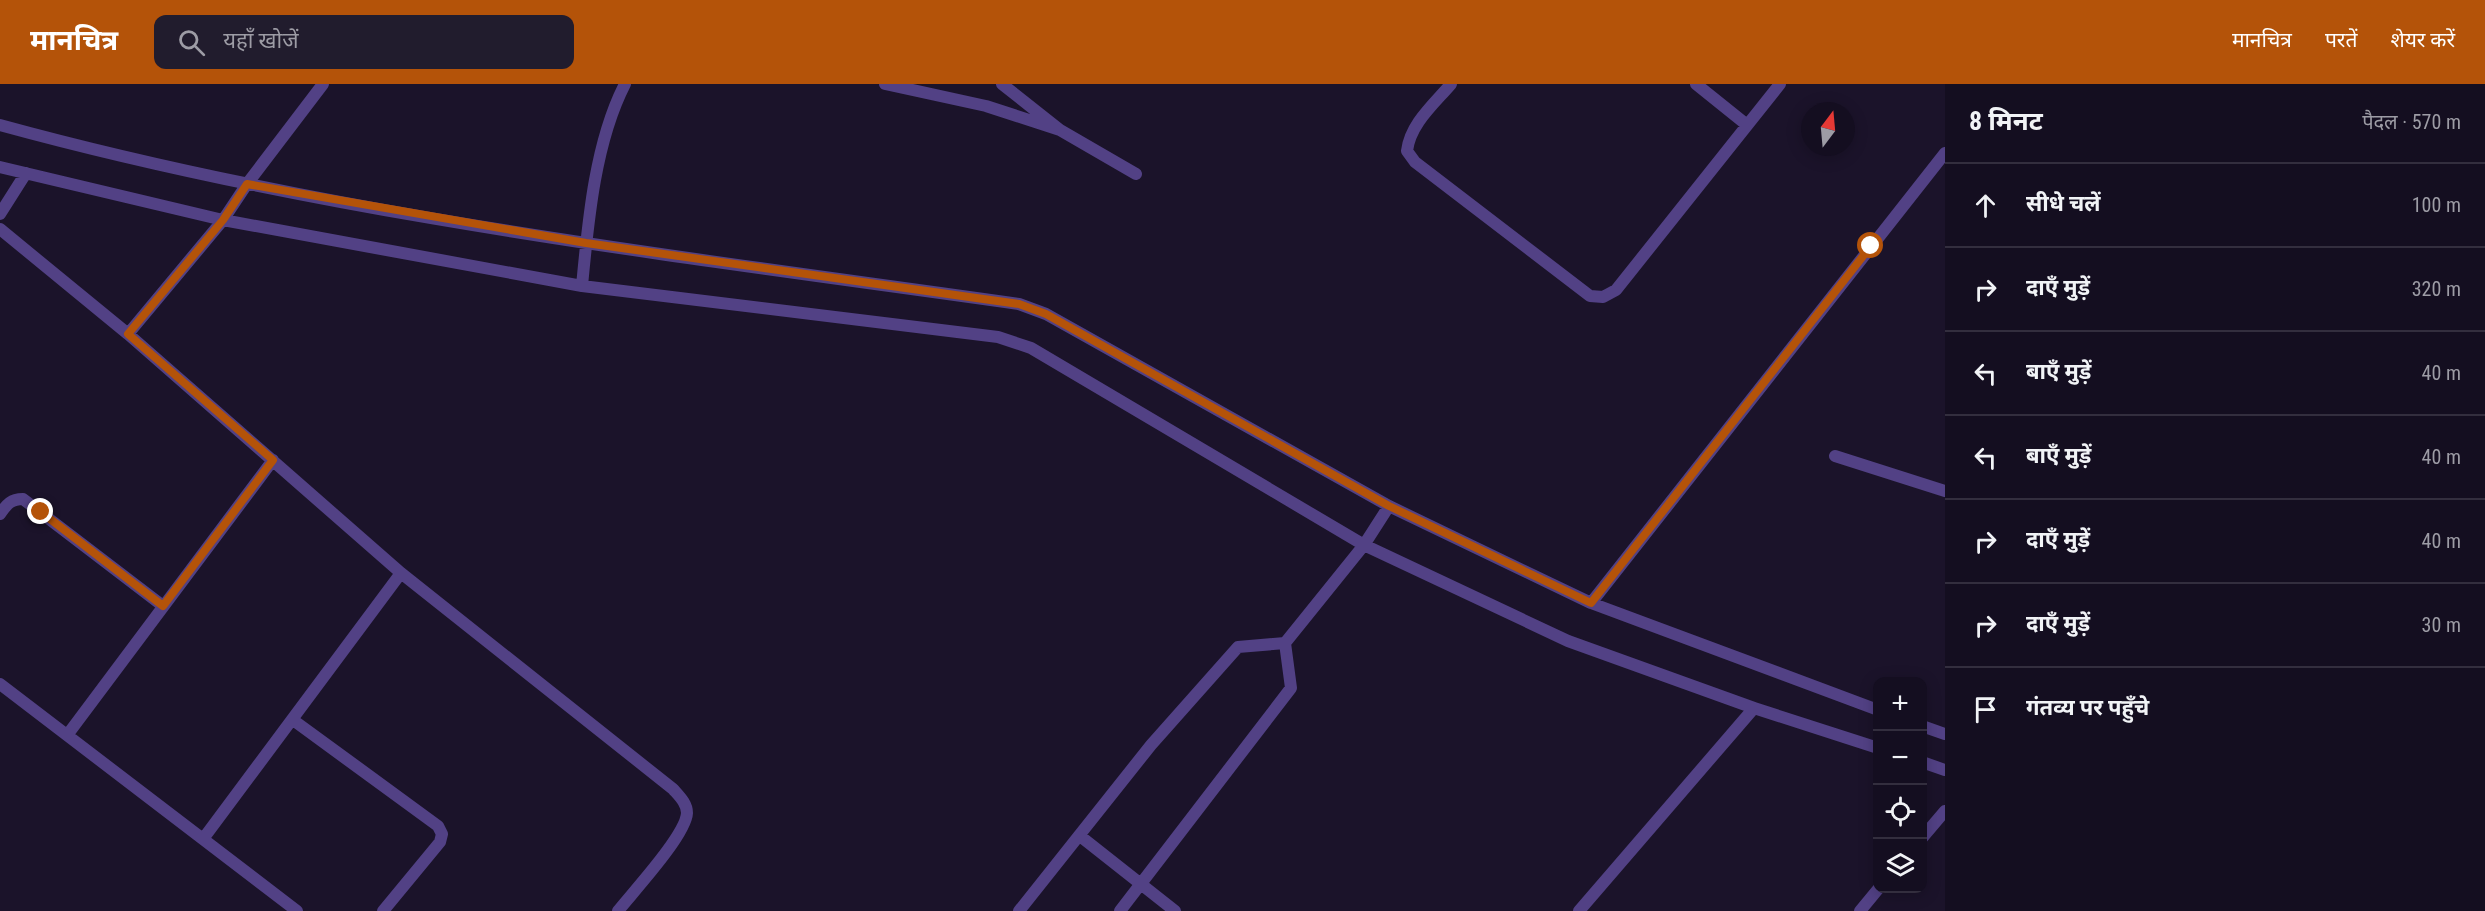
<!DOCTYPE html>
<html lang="hi">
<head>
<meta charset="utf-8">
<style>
  body { margin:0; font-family:"Roboto Condensed","Noto Sans Devanagari",sans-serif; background:#211c2d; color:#f1f3f6 }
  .controls { position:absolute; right:18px; bottom:18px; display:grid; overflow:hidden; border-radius:12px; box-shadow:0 3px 15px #0003 }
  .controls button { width:54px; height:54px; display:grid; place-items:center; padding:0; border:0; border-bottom:2px solid #332e3e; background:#140e20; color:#f1f3f6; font:30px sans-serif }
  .compass { position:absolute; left:1801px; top:18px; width:54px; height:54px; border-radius:50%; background:#140e20; box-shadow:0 3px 15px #0003; rotate:16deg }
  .stop { position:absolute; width:18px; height:18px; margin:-14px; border:4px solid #b45309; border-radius:50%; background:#fff }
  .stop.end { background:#b45309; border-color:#fff; box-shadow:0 2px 6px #0008 }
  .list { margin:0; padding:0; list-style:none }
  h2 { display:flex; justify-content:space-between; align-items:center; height:78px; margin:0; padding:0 24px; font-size:26px }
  h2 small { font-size:20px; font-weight:400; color:#9d9ca5 }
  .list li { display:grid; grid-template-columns:39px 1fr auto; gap:18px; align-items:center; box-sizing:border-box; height:84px; padding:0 24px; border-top:2px solid #332e3e }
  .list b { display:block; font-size:22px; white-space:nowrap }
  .list em { font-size:20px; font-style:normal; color:#9d9ca5 }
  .icon { flex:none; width:33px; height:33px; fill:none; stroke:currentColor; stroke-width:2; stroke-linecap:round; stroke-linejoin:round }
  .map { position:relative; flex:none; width:1945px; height:827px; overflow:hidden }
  header { display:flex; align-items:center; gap:36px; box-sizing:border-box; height:84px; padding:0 30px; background:#b45309; color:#fff }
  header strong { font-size:28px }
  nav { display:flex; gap:33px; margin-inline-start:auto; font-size:21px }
  .search { width:420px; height:54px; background:#211c2d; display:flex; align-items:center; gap:15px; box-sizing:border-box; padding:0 21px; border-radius:12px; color:#9d9ca5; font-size:22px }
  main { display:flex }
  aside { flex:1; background:#140e20 }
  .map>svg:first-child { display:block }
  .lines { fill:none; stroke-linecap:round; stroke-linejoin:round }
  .minor { stroke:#524185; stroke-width:12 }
  .route { stroke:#b45309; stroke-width:8 }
</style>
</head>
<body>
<header>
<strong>मानचित्र</strong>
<div class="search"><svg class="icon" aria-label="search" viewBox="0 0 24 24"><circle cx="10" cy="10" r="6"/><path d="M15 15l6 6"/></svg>यहाँ खोजें</div>
<nav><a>मानचित्र</a><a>परतें</a><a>शेयर करें</a></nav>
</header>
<main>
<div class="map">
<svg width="1945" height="827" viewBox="0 0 1945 827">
  <rect width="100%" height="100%" fill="#1b132a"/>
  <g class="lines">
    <!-- minor -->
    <path class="minor" d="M885,0l101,22 74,24
      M1002,0l58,46 76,44
      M1451,0c-17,20 -41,40 -44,67l8,11 175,134 13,1 13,-7 164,-206
      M1696,0l51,41
      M0,41c332,91 679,131 1019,179l27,10 343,192 202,97 287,107
      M0,83l223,53 359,66 416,51 33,11 333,197 204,96 186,67 124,40
      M0,130l26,-41
      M0,145l128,105 273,239 272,216c6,7 14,14 14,24 -1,22 -54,79 -69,98
      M582,202c6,-64 13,-144 43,-202
      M128,250l95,-114 24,-36 76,-100
      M1835,372l110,35
      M0,430c7,-10 11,-15 23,-15l140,107
      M1591,519l354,-450
      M0,600l297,227
      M293,636l145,106 4,8 -2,8 -57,69
      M1922,642l23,8
      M68,650l205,-274
      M1922,678l23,8
      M1080,752l95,75
      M1922,754l23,-27
      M203,755l198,-266
      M1019,827l132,-166 87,-98 47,-4 79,-98 25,-39
      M1120,827l171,-223 -6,-45
      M1579,827l175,-203
      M1860,827l19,-23"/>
  </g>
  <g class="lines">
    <!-- route -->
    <path class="route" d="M41,428l122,94 110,-146 -145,-126 95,-114 24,-36 339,59 433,61 27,10 343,192 202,97 280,-357"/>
  </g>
</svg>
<div class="controls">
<button>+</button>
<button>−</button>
<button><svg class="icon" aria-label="locate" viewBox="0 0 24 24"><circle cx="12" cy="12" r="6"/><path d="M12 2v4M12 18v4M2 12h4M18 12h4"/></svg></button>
<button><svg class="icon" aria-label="layers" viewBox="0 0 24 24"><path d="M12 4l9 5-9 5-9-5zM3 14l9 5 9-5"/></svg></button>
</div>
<svg class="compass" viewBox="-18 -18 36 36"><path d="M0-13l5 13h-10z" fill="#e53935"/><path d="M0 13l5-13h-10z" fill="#9d9ca5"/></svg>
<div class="stop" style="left:1871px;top:162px"></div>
<div class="stop end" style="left:41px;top:428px"></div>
</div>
<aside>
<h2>8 मिनट<small>पैदल · 570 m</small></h2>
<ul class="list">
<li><svg class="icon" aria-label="ahead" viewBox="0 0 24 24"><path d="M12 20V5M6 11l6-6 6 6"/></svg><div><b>सीधे चलें</b></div><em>100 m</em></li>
<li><svg class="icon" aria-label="right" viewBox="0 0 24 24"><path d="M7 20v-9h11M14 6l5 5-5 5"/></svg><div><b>दाएँ मुड़ें</b></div><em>320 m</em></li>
<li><svg class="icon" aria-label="left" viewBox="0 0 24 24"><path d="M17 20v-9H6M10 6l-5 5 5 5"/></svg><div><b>बाएँ मुड़ें</b></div><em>40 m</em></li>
<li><svg class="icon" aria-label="left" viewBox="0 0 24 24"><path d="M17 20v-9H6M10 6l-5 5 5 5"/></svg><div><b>बाएँ मुड़ें</b></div><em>40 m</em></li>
<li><svg class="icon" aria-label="right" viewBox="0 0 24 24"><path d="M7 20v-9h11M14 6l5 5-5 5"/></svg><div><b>दाएँ मुड़ें</b></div><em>40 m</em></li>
<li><svg class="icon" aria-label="right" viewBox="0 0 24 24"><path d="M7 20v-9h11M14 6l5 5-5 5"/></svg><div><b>दाएँ मुड़ें</b></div><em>30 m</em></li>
<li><svg class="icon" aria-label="arrive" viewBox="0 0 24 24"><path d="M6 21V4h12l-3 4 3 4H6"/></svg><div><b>गंतव्य पर पहुँचे</b></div></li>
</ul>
</aside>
</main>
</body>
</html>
